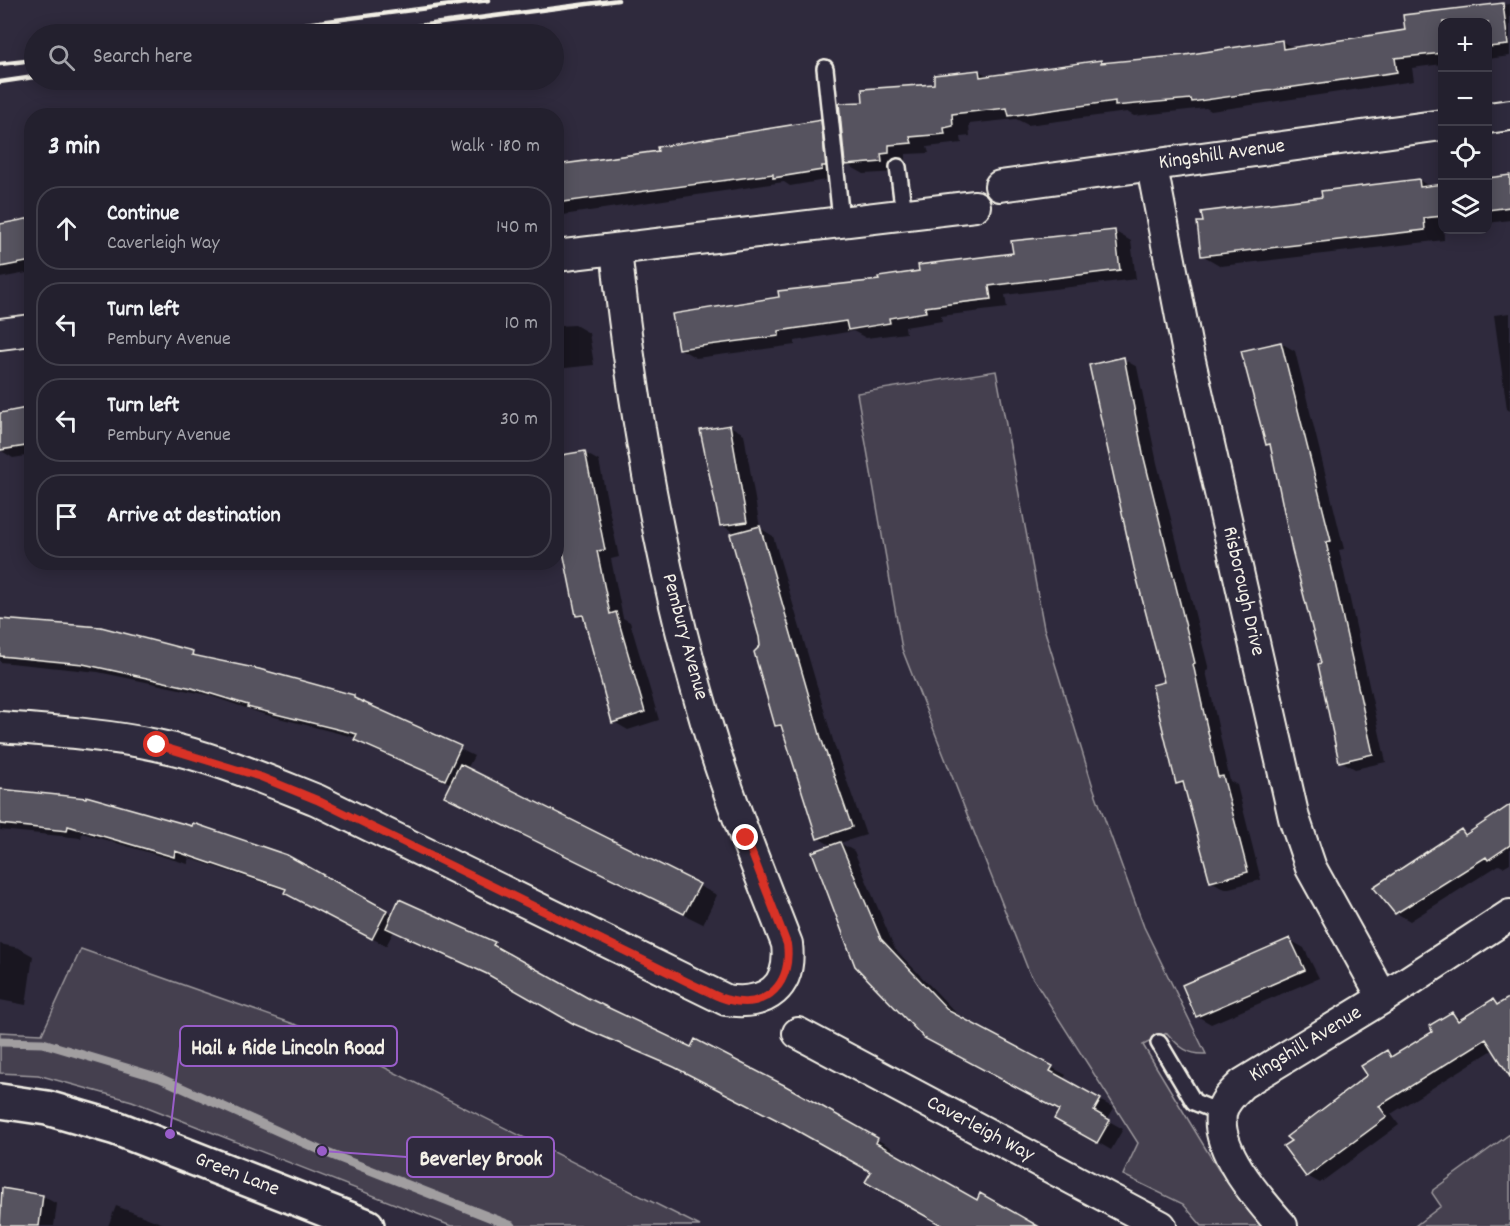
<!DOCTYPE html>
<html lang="en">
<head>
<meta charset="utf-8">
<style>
  body { margin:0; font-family:Dekko,sans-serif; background:#2b2836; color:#f1f3f6 }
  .controls { position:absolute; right:18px; top:18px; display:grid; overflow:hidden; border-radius:12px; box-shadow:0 3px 15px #0003 }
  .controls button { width:54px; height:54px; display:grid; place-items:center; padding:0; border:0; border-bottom:2px solid #403e4a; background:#23202e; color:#f1f3f6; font:30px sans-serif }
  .stop { position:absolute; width:18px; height:18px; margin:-14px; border:4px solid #d93025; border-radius:50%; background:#fff }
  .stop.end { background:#d93025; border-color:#fff; box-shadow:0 2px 6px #0008 }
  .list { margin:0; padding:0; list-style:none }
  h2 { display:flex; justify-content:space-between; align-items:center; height:78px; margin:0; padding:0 24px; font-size:26px }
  h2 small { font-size:20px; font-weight:400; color:#a3a3aa }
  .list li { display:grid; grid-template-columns:39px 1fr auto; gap:18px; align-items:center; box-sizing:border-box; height:84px; margin:0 12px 12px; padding:0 12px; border:2px solid #403e4a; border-radius:24px }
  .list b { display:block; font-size:22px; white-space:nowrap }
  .list p { margin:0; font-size:20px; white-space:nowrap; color:#a3a3aa }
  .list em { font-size:20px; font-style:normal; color:#a3a3aa }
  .icon { flex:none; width:33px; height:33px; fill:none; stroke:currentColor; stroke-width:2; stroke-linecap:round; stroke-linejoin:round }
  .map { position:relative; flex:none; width:1510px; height:1226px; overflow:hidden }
  .search { position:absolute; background:#23202e; box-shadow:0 3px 15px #0003; left:24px; top:24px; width:540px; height:66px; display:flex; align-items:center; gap:15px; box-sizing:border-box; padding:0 21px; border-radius:33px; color:#a3a3aa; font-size:22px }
  .panel { position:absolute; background:#23202e; box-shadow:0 3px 15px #0003; left:24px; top:108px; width:540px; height:462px; border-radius:24px }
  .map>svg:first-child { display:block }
  .green { fill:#454050; stroke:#9c989c; stroke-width:1.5 }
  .shadow { fill:#0007 }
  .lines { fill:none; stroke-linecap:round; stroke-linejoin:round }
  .stream { stroke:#a19ea0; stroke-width:9 }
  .building { fill:#56525f; stroke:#f4f1e8; stroke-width:1.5 }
  .service-casing { stroke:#f4f1e8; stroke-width:20 }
  .minor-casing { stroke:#f4f1e8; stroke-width:34 }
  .tertiary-casing { stroke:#f4f1e8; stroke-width:38 }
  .service { stroke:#2f2a3d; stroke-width:15 }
  .minor { stroke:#2f2a3d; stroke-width:30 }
  .tertiary { stroke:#2f2a3d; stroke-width:33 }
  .rail { stroke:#f4f1e8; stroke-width:4.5 }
  .route { stroke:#d93025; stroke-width:8 }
  .labels { text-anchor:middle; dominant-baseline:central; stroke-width:5; stroke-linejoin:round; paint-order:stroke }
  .street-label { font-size:21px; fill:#f4f1e8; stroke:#2f2a3d }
  .leader { fill:none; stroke:#995dc9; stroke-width:2 }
  .callout-dot { fill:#995dc9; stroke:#2f2a3d; stroke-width:2 }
  .callout { fill:#2f2a3d; stroke:#995dc9; stroke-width:2 }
  .callout-label { font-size:22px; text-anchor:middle; font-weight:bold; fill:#f4f1e8 }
</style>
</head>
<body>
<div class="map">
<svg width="1510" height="1226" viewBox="0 0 1510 1226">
  <rect width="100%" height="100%" fill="#2f2a3d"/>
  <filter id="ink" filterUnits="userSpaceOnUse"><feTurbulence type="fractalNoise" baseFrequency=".0167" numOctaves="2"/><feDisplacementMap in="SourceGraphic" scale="12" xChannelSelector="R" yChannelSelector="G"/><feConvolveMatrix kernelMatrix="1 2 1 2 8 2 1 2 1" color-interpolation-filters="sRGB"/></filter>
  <g filter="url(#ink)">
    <!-- green -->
    <path class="green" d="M996,371l48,257 49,159 51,140 62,127c-18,1 -27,-7 -39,-21l-24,12 75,124 46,57h-62l-19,-22 -60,-29 15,-32 -109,-171 -127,-323 -45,-256z
      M81,949l227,80 392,197h-249l-319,-125 -94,-26 -38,-2v-41l42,2z
      M1510,1134v92h-95l26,-20 -9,-13 1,-3z"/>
    <!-- shadow -->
    <path class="shadow" d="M1510,4v52l-22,3v-37h-46v42l-30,4 2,13 -203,30 -5,-3 -72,8 -7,-4 -99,13 -12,-6 -47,5 1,12 -9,1 1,6 -35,4 2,6 -23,1v9h-7v9l-35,2 -18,-10 18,-61 72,-17 43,-15 11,6 110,-15 5,3 80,-9 96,-15 14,8 112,-18 -2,-15z
      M820,122l16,9 1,47 -47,8 -6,-4 -228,34v-50l103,-13z
      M1510,176v44l-22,3v-44z
      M1419,180l11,7 12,-2 2,55 -223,26 -19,-11 122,-57z
      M32,220v52l-32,6v-53z
      M1114,231l17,10 5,38 -131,16 2,13 -66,8 1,5 -37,6 1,6 -40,5 -13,-7 -58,10v4l-99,13 -17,-10 202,-67z
      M1510,313v98l-3,-2 -13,-94z
      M575,325l14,8 5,32 -38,4v-43z
      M1281,343l14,8 49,198 -5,1 47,212 -31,7 -14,-8 -18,-97 -51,-217 -5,-3z
      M1123,359l14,8 20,96 52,207 -3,1 24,110 7,4 24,95 -36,9 -14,-8 -25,-93 -9,-5z
      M32,408v47l-19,3 -13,-8v-36z
      M730,426l14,8 16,94 13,8 62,211 31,88 -26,8 14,8 41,98 67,70 104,56 -3,5 51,28 -7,12 16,9 -12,21 -55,-32 4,-8 -204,-145 -24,-119 -14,-8 -34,-108 -8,-5 -40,-191 -14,-9z
      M585,453l14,8 20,96 -8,2 12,59 7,4 29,98 -31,10 -14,-8 -28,-102 -9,-5z
      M0,621l192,32 11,6 150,38 121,59 -7,13 250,126 -14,29 -239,-118 -18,-10 6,-12 -82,-36 -14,-8 1,-2 -94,-24 -55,-19 -110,-23 -98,-10z
      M0,790l287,67 107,58 6,-14 94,43 15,8 -2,2 80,45 105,50 91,37 109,62 -2,5 88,49 3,-7 58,31h-94l-72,-54 -183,-98 -99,-42 -87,-50 -110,-51 -8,15 -99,-55 -98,-33 -1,6 -106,-31 -1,5 -81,-8z
      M1510,807v56l-7,4 -4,-2 -89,56 -14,-8 65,-82 7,4z
      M1290,940l14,8 15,30 -108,46 -14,-8z
      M0,944l19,4 14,8 -7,49 -26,-5z
      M1510,999v51l-14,-2 -105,66 8,11 -79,58 -13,-7 62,-101 18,-23 8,4 39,-24 18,-19 11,7 30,-19 8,4z
      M4,1190l38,6 15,8 -3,22h-54z
      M116,1206l53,20h-61z"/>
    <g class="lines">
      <!-- stream -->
      <path class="stream" d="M0,1042l43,1 117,35 162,73 190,75"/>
    </g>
    <!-- building -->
    <path class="building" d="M1503,3l5,42 -20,2v-25h-45v31l-48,5 2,14 -205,30 -1,-3 -76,7v-5l-106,15 -2,-8 -55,6 1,12 -9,2 1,6 -35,3 2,6 -23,2v8l-8,1 1,8 -37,3 -6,-62 24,-1 -1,-13 72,-5v-9l45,-5 1,7 121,-17v3l84,-8 97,-15 1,9 122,-19 -2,-15z
      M821,120l5,46h-4v4l-49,8v-4l-217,29v-38l102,-14 -1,-4z
      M1510,175v32l-22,3v-32z
      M1419,179l1,8 23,-3v32l-19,2 1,12 -224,26 -4,-34h6l-2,-10 121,-15 -1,-6z
      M32,218v43l-32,6v-43z
      M1115,230l5,40 -131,16 2,13 -66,8 1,5 -37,6 1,5 -42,7 -2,-9 -67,10v5l-101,13 -6,-35 107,-17 -1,-6 101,-11 -1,-3 41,-6 -1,-6 95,-12 -2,-12z
      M1281,342l50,199 -5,1 47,212 -34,8 -21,-98 3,-1 -29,-113 -22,-106 -4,1 -25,-94z
      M1124,357l19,97 52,209 -2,1 25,113 5,-1 25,96 -38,10 -27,-100 -7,2 -24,-99 12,-3 -30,-114 -45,-203z
      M32,407v38l-32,5v-37z
      M730,425l17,97 -27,4 -20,-96z
      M585,451l20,99 -8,1 13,63 6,-2 29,100 -33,11 -29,-108 -7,1 -20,-99v-61z
      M760,526l61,212 31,89 -35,12 -36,-114 -6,1 -21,-74 6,-6 -1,-9 -29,-103z
      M0,619l101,8 92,24 -1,4 67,14 95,26v3l107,48 -16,34 -91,-40 3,-6 -110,-27 1,-2 -56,-17 -109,-24 -83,-8z
      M460,764l240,120 -16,30 -240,-118z
      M0,789l86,9v-2l106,30 1,-3 94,32 100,55 -15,29 -88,-46 2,-4 -111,-38 -1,6 -106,-31 -1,5 -67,-7z
      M1510,805v40l-22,15 -2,-3 -91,57 -22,-27 88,-58 4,6z
      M840,842l41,97 68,72 104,55 -3,5 51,28 -7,12 16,9 -13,23 -43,-24 5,-9 -135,-72 -69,-72 -43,-114z
      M399,899l96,43 -2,3 95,53 103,49 4,-8 89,46 94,53 -2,5 101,57 3,-7 58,33h-95l-78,-44 6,-10 -86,-48 -111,-57 -100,-43 -87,-50 -101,-46z
      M1290,938l15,32 -109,47 -14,-32z
      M1510,997v80l-24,-38 -107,67 8,11 -81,60 -23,-31 8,-5 -5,-4 81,-62 -6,-9 26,-16 4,7 41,-25 -2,-7 22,-13 6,9 35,-22 4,6z
      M2,1188l41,7 -4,31h-39z"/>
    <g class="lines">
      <defs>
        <path id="service" d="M825,68l16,152
          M898,167l6,47
          M1159,1043l35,59 27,11"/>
        <g id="minor">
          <path d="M1488,118l22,-3"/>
          <path id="s1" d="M1152,167l34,176 108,475 17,50 72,130"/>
          <path id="s2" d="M1000,186l442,-61"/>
          <path d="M556,256l419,-50"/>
          <path d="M0,334l32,-4"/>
          <path d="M0,727c52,4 104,7 156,18 55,11 108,34 161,55l409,200c41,6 66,-13 61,-56 -25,-65 -52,-129 -73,-196 -51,-162 -80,-330 -98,-498"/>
          <path id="s3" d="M798,1033l363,193"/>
          <path id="s4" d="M1282,1226c-23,-27 -66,-74 -61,-112 2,-13 13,-22 21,-30l141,-86 127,-83"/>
        </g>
        <g id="tertiary">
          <path id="s5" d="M0,1101l47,7 69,20 251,98"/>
        </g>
      </defs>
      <!-- service casing -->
      <use href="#service" class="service-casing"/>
      <!-- minor casing -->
      <use href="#minor" class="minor-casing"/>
      <!-- tertiary casing -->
      <use href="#tertiary" class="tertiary-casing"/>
      <!-- service -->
      <use href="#service" class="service"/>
      <!-- minor -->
      <use href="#minor" class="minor"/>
      <!-- tertiary -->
      <use href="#tertiary" class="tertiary"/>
      <!-- rail -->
      <path class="rail" d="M228,34l261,-34
        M356,34l262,-34
        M0,64l34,-4
        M0,82l34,-5"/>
    </g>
  </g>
  <g class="lines" filter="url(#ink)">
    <!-- route -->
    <path class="route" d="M157,745l104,32 56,23 381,187c10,4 20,11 31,13 39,10 63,-18 58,-56l-41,-106"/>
  </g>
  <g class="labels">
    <!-- street labels -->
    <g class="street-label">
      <text stroke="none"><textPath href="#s2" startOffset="224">Kingshill Avenue</textPath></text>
      <text stroke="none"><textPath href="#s1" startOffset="434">Risborough Drive</textPath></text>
      <text transform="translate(684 637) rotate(75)">Pembury Avenue</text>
      <text stroke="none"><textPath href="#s4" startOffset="243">Kingshill Avenue</textPath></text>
      <text stroke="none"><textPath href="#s3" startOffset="206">Caverleigh Way</textPath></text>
      <text stroke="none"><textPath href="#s5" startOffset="249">Green Lane</textPath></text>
    </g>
  </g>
  <!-- callouts -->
  <path class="leader" d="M170 1134L180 1046M322 1151L407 1157"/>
  <g class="callout-dot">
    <circle cx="170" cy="1134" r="6"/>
    <circle cx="322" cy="1151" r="6"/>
  </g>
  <g class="callout">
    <rect x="180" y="1026" width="217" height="40" rx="6"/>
    <rect x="407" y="1137" width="147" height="40" rx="6"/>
  </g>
  <g class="callout-label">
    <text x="288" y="1054">Hail &amp; Ride Lincoln Road</text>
    <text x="481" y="1165">Beverley Brook</text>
  </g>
</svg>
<div class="controls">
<button>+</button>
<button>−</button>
<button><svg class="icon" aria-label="locate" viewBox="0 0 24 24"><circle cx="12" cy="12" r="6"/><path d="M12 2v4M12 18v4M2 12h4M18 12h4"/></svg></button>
<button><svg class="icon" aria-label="layers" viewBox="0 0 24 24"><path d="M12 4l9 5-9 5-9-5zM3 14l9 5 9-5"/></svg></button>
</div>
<div class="stop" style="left:157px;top:745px"></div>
<div class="stop end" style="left:746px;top:838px"></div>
<div class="search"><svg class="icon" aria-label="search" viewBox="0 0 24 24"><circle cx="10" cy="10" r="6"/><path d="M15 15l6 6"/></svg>Search here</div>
<section class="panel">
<h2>3 min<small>Walk · 180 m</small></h2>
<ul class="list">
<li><svg class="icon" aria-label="ahead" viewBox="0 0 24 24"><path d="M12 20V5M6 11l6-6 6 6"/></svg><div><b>Continue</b><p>Caverleigh Way</p></div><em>140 m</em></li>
<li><svg class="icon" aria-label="left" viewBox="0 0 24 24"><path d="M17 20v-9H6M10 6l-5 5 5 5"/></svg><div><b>Turn left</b><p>Pembury Avenue</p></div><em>10 m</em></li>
<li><svg class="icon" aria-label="left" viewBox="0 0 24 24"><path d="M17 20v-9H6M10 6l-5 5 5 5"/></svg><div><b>Turn left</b><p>Pembury Avenue</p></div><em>30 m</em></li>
<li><svg class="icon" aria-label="arrive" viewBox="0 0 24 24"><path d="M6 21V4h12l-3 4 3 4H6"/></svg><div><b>Arrive at destination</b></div></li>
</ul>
</section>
</div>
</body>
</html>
